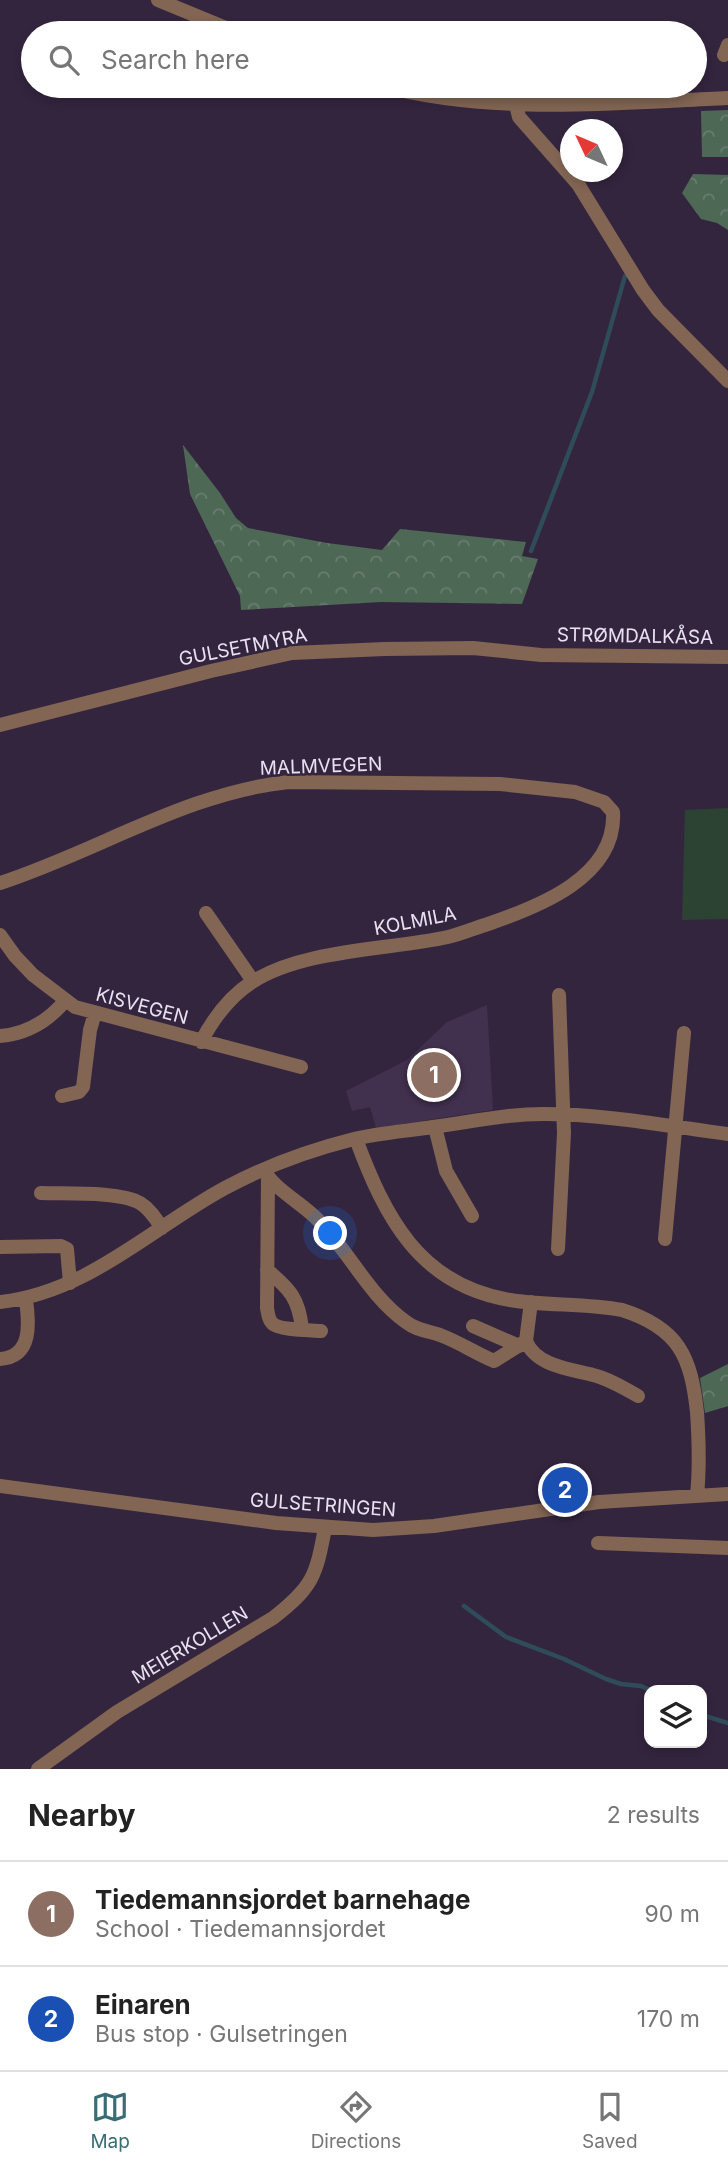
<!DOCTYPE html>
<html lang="en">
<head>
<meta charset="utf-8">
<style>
  body { margin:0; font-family:Inter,sans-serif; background:#f2f2f2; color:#222 }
  .controls { position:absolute; right:21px; bottom:21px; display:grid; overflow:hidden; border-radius:14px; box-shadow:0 4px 10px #0003 }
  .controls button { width:63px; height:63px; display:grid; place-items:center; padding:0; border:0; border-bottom:2px solid #e0e0e0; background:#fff; color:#222; font:35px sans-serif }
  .compass { position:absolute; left:560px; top:119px; width:63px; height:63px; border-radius:50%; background:#fff; box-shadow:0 4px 10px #0003; rotate:314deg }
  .you { position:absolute; left:331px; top:1234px; width:24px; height:24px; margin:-18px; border:5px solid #fff; border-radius:50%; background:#1a73e8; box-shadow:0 0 0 10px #1a73e833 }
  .badge { display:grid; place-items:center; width:46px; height:46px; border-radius:50%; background:#386e73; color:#fff; font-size:23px; font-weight:700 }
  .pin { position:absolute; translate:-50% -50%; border:4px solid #fff; box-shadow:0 2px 7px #0006 }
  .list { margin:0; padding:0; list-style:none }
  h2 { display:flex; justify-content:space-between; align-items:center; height:91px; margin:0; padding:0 28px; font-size:30px }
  h2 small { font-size:23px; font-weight:400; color:#767676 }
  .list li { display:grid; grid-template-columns:46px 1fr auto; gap:21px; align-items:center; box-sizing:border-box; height:105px; padding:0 28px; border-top:2px solid #e0e0e0 }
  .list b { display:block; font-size:26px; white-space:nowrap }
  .list p { margin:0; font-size:23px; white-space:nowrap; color:#767676 }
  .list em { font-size:23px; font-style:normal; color:#767676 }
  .icon { flex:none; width:38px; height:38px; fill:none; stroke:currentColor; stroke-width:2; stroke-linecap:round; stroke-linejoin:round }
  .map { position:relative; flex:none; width:728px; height:1769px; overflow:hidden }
  .search { position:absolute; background:#fff; box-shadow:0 4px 10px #0003; left:21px; right:21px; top:21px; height:77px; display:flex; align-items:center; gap:18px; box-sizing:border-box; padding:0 24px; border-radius:38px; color:#767676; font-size:26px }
  .sheet { height:301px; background:#fff }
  nav { display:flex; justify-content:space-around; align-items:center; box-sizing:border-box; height:98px; border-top:2px solid #e0e0e0; background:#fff; font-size:19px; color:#767676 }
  nav a { display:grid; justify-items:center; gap:4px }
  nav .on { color:#386e73 }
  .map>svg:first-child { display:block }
  .built { fill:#42304f }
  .grass { fill:#2c4333 }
  .forest { fill:url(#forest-crowns) }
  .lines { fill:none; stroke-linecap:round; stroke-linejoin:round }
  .stream { stroke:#2e4c5a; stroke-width:4.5 }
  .minor { stroke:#826553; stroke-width:14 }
  .labels { text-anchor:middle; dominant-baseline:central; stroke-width:5; stroke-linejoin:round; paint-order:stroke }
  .street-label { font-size:19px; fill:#e9e0f1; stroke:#34253f }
</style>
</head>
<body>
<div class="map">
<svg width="728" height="1769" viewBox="0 0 728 1769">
  <defs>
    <pattern id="forest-crowns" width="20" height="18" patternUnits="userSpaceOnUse" patternTransform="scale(1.75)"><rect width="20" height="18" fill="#4e6856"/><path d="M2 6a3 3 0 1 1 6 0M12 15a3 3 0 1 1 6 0" fill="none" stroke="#687d6f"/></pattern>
  </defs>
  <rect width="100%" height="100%" fill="#34253f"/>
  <!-- built -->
  <path class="built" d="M487,1005l6,105 -117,18 -6,-21 -18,4 -6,-20 61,-31 40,-38z"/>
  <!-- grass -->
  <path class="grass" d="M728,808v111l-46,1 3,-110z"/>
  <!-- forest -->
  <path class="forest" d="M728,110v47h-26l-1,-46z
    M693,174l35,1v55l-11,-7 -16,-4 -19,-26z
    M183,445l37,48 16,25 12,10 79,15 55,7 18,-21 126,13 -4,14 16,3 -16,45 -141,-2 -140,8 -1,-14 -50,-102z
    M728,1364v42l-23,7 -5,-35z"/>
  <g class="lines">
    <!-- stream -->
    <path class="stream" d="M531,551l61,-159 33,-116
      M464,1606l42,31 58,22 42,20 15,5 20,2 9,4
      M702,1715l26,8"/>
    <!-- minor -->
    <path class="minor" d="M158,0l80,33
      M724,55l4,-10
      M382,86c113,29 231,17 346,12
      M516,105l3,12 59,67 65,106 15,20 70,71
      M0,725l211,-54 81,-18 93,-4 88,-1 68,7 187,2
      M0,883c96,-31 188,-91 289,-101l211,2 75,8 29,10 9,10c4,65 -75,95 -125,112 -13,4 -27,10 -40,13 -60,13 -144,12 -196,45 -23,15 -38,35 -51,60
      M206,913l47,68
      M0,935l15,21 18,19 42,32 226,60
      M0,1036c27,-2 48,-15 65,-35
      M62,1096l17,-4 4,-5 7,-57 5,-17
      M435,1127l11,44 26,45
      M356,1139c29,78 63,146 154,161 37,6 75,3 112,10 57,18 69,47 75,102 2,29 3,54 0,83
      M264,1170c8,17 37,33 51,47 33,32 53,78 91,105 10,8 22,9 34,13 19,7 35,18 54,26l32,-20c10,25 44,28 67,34 16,4 31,13 45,21
      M268,1178l-1,130c1,5 1,12 6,16 7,6 37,6 48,7
      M41,1193c24,1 79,-2 99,10 10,6 16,16 22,25
      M665,1239l19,-206
      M0,1247l61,-1 6,3 3,34
      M558,1249l6,-116 -5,-138
      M267,1270c23,19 32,29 35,59
      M0,1302c87,-9 151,-74 225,-114 39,-21 85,-38 129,-49 25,-6 53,-8 79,-12 37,-5 73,-13 110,-13 61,0 125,12 185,20
      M473,1326l46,20
      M526,1341l5,-39
      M0,1359c33,-2 29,-37 26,-59
      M0,1486l276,37 97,7 61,-4 165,-24 129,-8
      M598,1543l130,5
      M38,1769l79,-57 156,-94c40,-31 43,-42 52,-90"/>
  </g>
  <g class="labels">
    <!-- street labels -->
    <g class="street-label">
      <text transform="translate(635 636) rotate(1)">STRØMDALKÅSA</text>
      <text transform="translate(243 647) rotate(-11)">GULSETMYRA</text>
      <text transform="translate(321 766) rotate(-2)">MALMVEGEN</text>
      <text transform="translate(415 921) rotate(-11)">KOLMILA</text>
      <text transform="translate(142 1006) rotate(15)">KISVEGEN</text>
      <text transform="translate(323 1505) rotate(4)">GULSETRINGEN</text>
      <text transform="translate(190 1645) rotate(-31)">MEIERKOLLEN</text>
    </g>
  </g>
</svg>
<div class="controls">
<button><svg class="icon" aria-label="layers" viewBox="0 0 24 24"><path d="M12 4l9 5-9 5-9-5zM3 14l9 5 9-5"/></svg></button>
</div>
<svg class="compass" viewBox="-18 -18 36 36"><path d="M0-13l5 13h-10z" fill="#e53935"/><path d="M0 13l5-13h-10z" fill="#767676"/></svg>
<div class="you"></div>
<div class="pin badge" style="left:434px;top:1075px;background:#8d6e63">1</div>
<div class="pin badge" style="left:565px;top:1490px;background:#1a4fb4">2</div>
<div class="search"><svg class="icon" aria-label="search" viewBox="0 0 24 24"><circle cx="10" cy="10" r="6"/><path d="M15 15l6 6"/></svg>Search here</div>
</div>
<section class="sheet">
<h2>Nearby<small>2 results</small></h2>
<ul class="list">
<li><span class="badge" style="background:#8d6e63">1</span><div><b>Tiedemannsjordet barnehage</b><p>School · Tiedemannsjordet</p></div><em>90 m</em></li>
<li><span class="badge" style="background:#1a4fb4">2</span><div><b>Einaren</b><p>Bus stop · Gulsetringen</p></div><em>170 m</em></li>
</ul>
</section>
<nav>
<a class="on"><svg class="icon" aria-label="map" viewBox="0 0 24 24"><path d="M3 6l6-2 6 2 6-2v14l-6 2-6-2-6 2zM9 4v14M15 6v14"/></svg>Map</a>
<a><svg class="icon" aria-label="directions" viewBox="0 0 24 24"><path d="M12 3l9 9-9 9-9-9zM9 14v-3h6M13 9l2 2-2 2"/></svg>Directions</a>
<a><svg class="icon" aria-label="saved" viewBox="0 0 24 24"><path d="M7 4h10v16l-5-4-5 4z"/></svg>Saved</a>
</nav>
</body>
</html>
